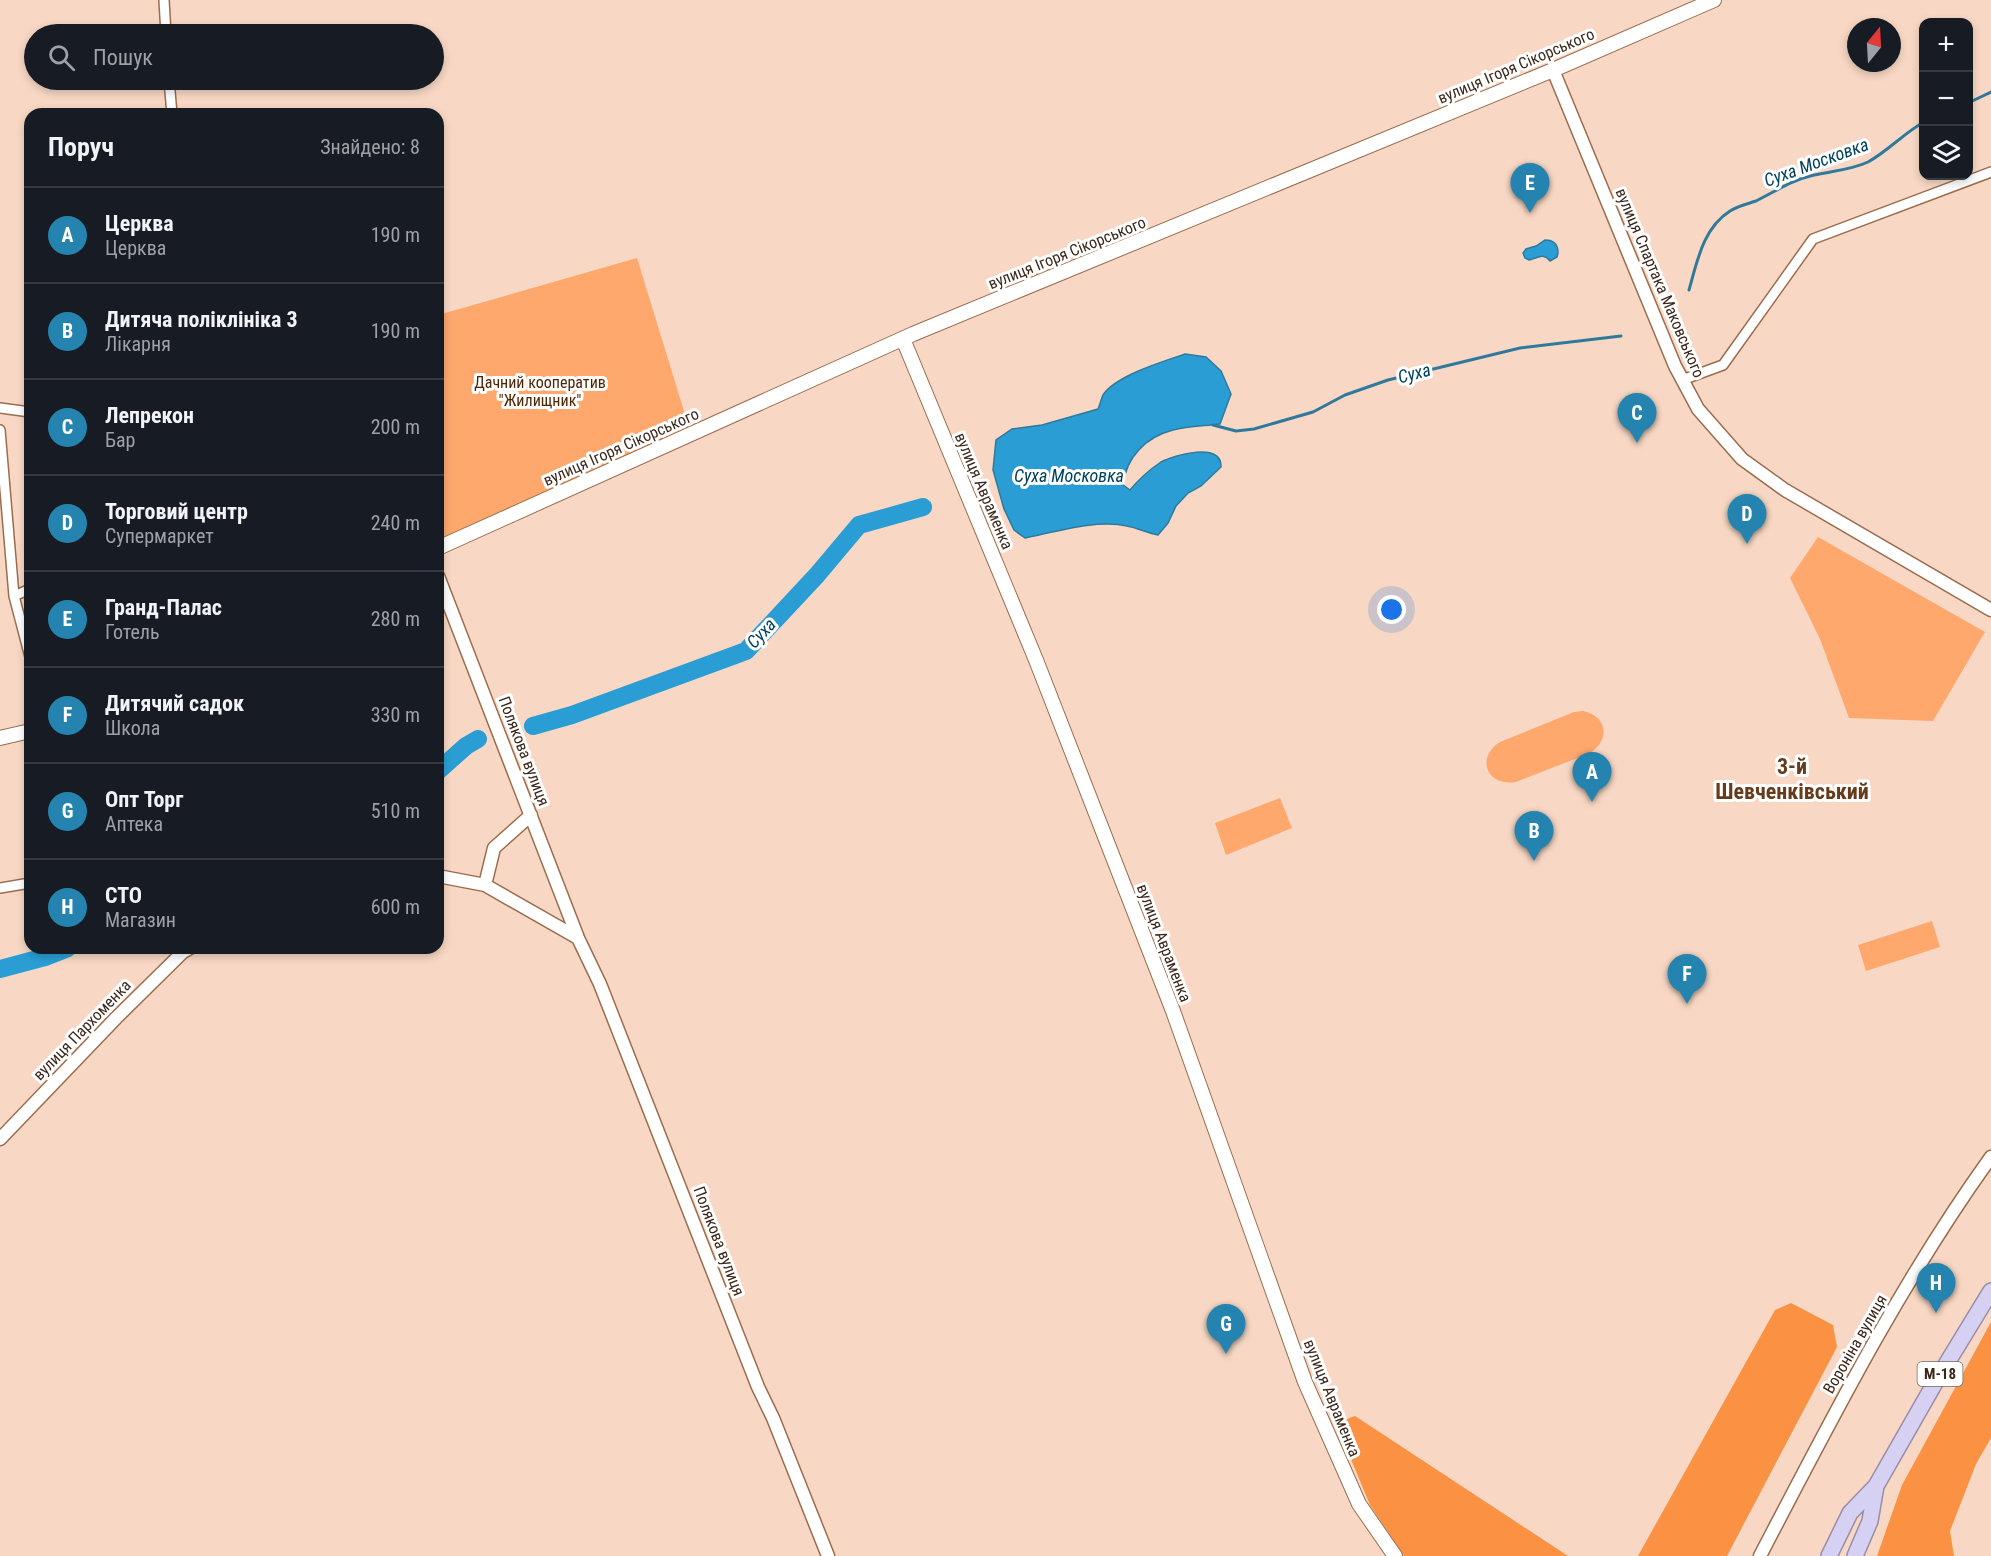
<!DOCTYPE html>
<html lang="uk">
<head>
<meta charset="utf-8">
<style>
  body { margin:0; font-family:"Roboto Condensed",sans-serif; background:#242831; color:#f1f3f6 }
  .controls { position:absolute; right:18px; top:18px; display:grid; overflow:hidden; border-radius:12px; box-shadow:0 3px 9px #0003 }
  .controls button { width:54px; height:54px; display:grid; place-items:center; padding:0; border:0; border-bottom:2px solid #363941; background:#171b24; color:#f1f3f6; font:30px sans-serif }
  .compass { position:absolute; left:1847px; top:18px; width:54px; height:54px; border-radius:50%; background:#171b24; box-shadow:0 3px 9px #0003; rotate:18deg }
  .you { position:absolute; left:1392px; top:610px; width:21px; height:21px; margin:-15px; border:4px solid #fff; border-radius:50%; background:#1a73e8; box-shadow:0 0 0 9px #1a73e833 }
  .badge { display:grid; place-items:center; width:39px; height:39px; border-radius:50%; background:#2483af; color:#fff; font-size:20px; font-weight:700 }
  .pin { position:absolute; translate:-50% -50px; filter:drop-shadow(0 2px 3px #0008) }
  .pin::after { content:''; position:absolute; top:32px; width:21px; height:18px; background:inherit; clip-path:polygon(0 0,100% 0,50% 100%) }
  .list { margin:0; padding:0; list-style:none }
  h2 { display:flex; justify-content:space-between; align-items:center; height:78px; margin:0; padding:0 24px; font-size:26px }
  h2 small { font-size:20px; font-weight:400; color:#9ea1a6 }
  .list li { display:grid; grid-template-columns:39px 1fr auto; gap:18px; align-items:center; box-sizing:border-box; height:96px; padding:0 24px; border-top:2px solid #363941 }
  .list b { display:block; font-size:22px; white-space:nowrap }
  .list p { margin:0; font-size:20px; white-space:nowrap; color:#9ea1a6 }
  .list em { font-size:20px; font-style:normal; color:#9ea1a6 }
  .icon { flex:none; width:33px; height:33px; fill:none; stroke:currentColor; stroke-width:2; stroke-linecap:round; stroke-linejoin:round }
  .map { position:relative; flex:none; width:1991px; height:1556px; overflow:hidden }
  .search { position:absolute; background:#171b24; box-shadow:0 3px 9px #0003; left:24px; top:24px; width:420px; height:66px; display:flex; align-items:center; gap:15px; box-sizing:border-box; padding:0 21px; border-radius:33px; color:#9ea1a6; font-size:22px }
  .panel { position:absolute; background:#171b24; box-shadow:0 3px 9px #0003; left:24px; top:108px; width:420px; height:846px; border-radius:18px }
  .map>svg:first-child { display:block }
  .green { fill:#fea86e }
  .forest { fill:#fb9142 }
  .water { fill:#2a9ed4; stroke:#2f7a9c; stroke-width:1.5 }
  .lines { fill:none; stroke-linecap:round; stroke-linejoin:round }
  .stream { stroke:#2f7a9c; stroke-width:3 }
  .river { stroke:#2a9ed4; stroke-width:18 }
  .minor-casing { stroke:#9b6c4d; stroke-width:12 }
  .tertiary-casing { stroke:#9b6c4d; stroke-width:15 }
  .secondary-casing { stroke:#9b6c4d; stroke-width:16 }
  .trunk-casing { stroke:#998da5; stroke-width:18 }
  .minor { stroke:#fff; stroke-width:9 }
  .tertiary { stroke:#fff; stroke-width:12 }
  .secondary { stroke:#fff; stroke-width:14 }
  .trunk { stroke:#d6d0f3; stroke-width:15 }
  .labels { text-anchor:middle; dominant-baseline:central; stroke-width:6; stroke-linejoin:round; paint-order:stroke }
  .shield { fill:#fff; stroke:#76685f; stroke-width:1.5 }
  .shield-label { font-size:15px; font-weight:bold; fill:#3b271a }
  .street-label { font-size:16px; fill:#3b271a; stroke:#fff }
  .park-label { font-size:16px; fill:#4f2605; stroke:#fff }
  .water-label { font-size:18px; font-style:italic; fill:#00425d; stroke:#fff }
  .district-label { font-size:22px; font-weight:bold; fill:#673c1d; stroke:#fff }
</style>
</head>
<body>
<div class="map">
<svg width="1991" height="1556" viewBox="0 0 1991 1556">
  <rect width="100%" height="100%" fill="#f8d8c4"/>
  <!-- green -->
  <path class="green" d="M637,258l54,176 -253,114v-233z
    M1818,537l167,95 -52,89 -84,-3 -29,-79 -30,-61z
    M1583,711c24,5 28,28 7,42l-74,29c-29,5 -41,-24 -16,-40l74,-30z
    M1280,798l12,30 -66,27 -11,-32z
    M1932,921l8,26 -74,24 -8,-26z"/>
  <!-- forest -->
  <path class="forest" d="M1791,1303l42,22 4,22 -110,209h-89l137,-246z
    M1991,1322v116l-15,26 -26,67 4,25h-77l25,-71z
    M1355,1416l213,140h-164l-34,-51 -34,-82z"/>
  <!-- water -->
  <path class="water" d="M1545,240c8,0 13,4 13,13l-1,4 -7,4c-7,-9 -12,-3 -21,-1l-4,-2 -2,-5 3,-4 10,-3z
    M1185,354l21,3 15,14 10,23 -11,30c-15,2 -32,2 -47,6 -27,7 -47,27 -50,55l7,5c9,-11 19,-20 31,-28 13,-7 61,-21 60,5l-20,19 -13,7 -12,13 -8,17 -10,12c-11,-2 -20,-7 -31,-9 -30,-7 -72,6 -102,12l-11,-8 -10,-21 -11,-39 3,-30 16,-11 30,-4 56,-16c2,-4 3,-10 5,-14 12,-19 61,-34 82,-41z"/>
  <g class="lines">
    <!-- stream -->
    <path class="stream" d="M1968,103l23,-11
      M1689,290c8,-28 14,-62 41,-79 8,-5 17,-7 26,-10 20,-10 36,-21 58,-26 18,-4 37,-5 54,-13 20,-11 36,-29 56,-40
      M1213,425l23,6 18,-2 59,-17 32,-17 43,-15 132,-32 101,-12"/>
    <!-- river -->
    <path class="river" d="M533,726l39,-11 174,-64 71,-76 42,-50 64,-18
      M438,771l28,-25 12,-7
      M0,969l45,-12 23,-9"/>
    <defs>
      <path id="minor" d="M164,0l2,34
        M169,80l3,34
        M1682,380l41,-15 90,-126 178,-67
        M0,408l30,4
        M0,430l14,166 16,61
        M14,596l16,-7
        M0,888l30,-5"/>
      <path id="tertiary" d="M1553,70l122,296 23,43 44,50 43,31 206,120
        M438,576l140,362 22,46 158,403 15,31 55,138
        M438,876l47,9 9,-37 37,-33
        M485,885l93,53
        M0,1139l116,-121 67,-66 7,-4
        M1760,1556c71,-136 141,-274 231,-399"/>
      <path id="secondary" d="M903,339l133,321 137,351 132,371 54,122 36,52
        M438,548l475,-214 640,-264 161,-70
        M0,738l30,-7"/>
      <path id="trunk" d="M1829,1556l21,-43 26,-27 60,-105 55,-90
        M1855,1556l15,-35 6,-35"/>
    </defs>
    <!-- minor casing -->
    <use href="#minor" class="minor-casing"/>
    <!-- tertiary casing -->
    <use href="#tertiary" class="tertiary-casing"/>
    <!-- secondary casing -->
    <use href="#secondary" class="secondary-casing"/>
    <!-- trunk casing -->
    <use href="#trunk" class="trunk-casing"/>
    <!-- minor -->
    <use href="#minor" class="minor"/>
    <!-- tertiary -->
    <use href="#tertiary" class="tertiary"/>
    <!-- secondary -->
    <use href="#secondary" class="secondary"/>
    <!-- trunk -->
    <use href="#trunk" class="trunk"/>
  </g>
  <g class="labels">
    <!-- shield labels -->
    <rect class="shield" x="1917.5" y="1362" width="45" height="24" rx="4.5"/>
    <g class="shield-label">
      <text x="1940" y="1374">М-18</text>
    </g>
    <!-- street labels -->
    <g class="street-label">
      <text transform="translate(1516 66) rotate(-23)">вулиця Ігоря Сікорського</text>
      <text transform="translate(1067 253) rotate(-22)">вулиця Ігоря Сікорського</text>
      <text transform="translate(1660 283) rotate(67)">вулиця Спартака Маковського</text>
      <text transform="translate(621 447) rotate(-24)">вулиця Ігоря Сікорського</text>
      <text transform="translate(984 491) rotate(67)">вулиця Авраменка</text>
      <text transform="translate(524 751) rotate(69)">Полякова вулиця</text>
      <text transform="translate(1164 943) rotate(69)">вулиця Авраменка</text>
      <text transform="translate(82 1030) rotate(-46)">вулиця Пархоменка</text>
      <text transform="translate(719 1241) rotate(69)">Полякова вулиця</text>
      <text transform="translate(1855 1344) rotate(-60)">Вороніна вулиця</text>
      <text transform="translate(1332 1398) rotate(68)">вулиця Авраменка</text>
    </g>
    <!-- park labels -->
    <g class="park-label">
      <text x="540" y="382">Дачний кооператив<tspan x="540" dy="18">"Жилищник"</tspan></text>
    </g>
    <!-- water labels -->
    <g class="water-label">
      <text transform="translate(1816 162) rotate(-20)">Суха Московка</text>
      <text transform="translate(1414 373) rotate(-15)">Суха</text>
      <text x="1069" y="475">Суха Московка</text>
      <text transform="translate(761 633) rotate(-47)">Суха</text>
    </g>
    <!-- district labels -->
    <g class="district-label">
      <text x="1792" y="766">3-й<tspan x="1792" dy="25">Шевченківський</tspan></text>
    </g>
  </g>
</svg>
<div class="controls">
<button>+</button>
<button>−</button>
<button><svg class="icon" aria-label="layers" viewBox="0 0 24 24"><path d="M12 4l9 5-9 5-9-5zM3 14l9 5 9-5"/></svg></button>
</div>
<svg class="compass" viewBox="-18 -18 36 36"><path d="M0-13l5 13h-10z" fill="#e53935"/><path d="M0 13l5-13h-10z" fill="#9ea1a6"/></svg>
<div class="you"></div>
<div class="pin badge" style="left:1592px;top:802px">A</div>
<div class="pin badge" style="left:1534px;top:861px">B</div>
<div class="pin badge" style="left:1637px;top:443px">C</div>
<div class="pin badge" style="left:1747px;top:544px">D</div>
<div class="pin badge" style="left:1530px;top:213px">E</div>
<div class="pin badge" style="left:1687px;top:1004px">F</div>
<div class="pin badge" style="left:1226px;top:1354px">G</div>
<div class="pin badge" style="left:1936px;top:1313px">H</div>
<div class="search"><svg class="icon" aria-label="search" viewBox="0 0 24 24"><circle cx="10" cy="10" r="6"/><path d="M15 15l6 6"/></svg>Пошук</div>
<section class="panel">
<h2>Поруч<small>Знайдено: 8</small></h2>
<ul class="list">
<li><span class="badge">A</span><div><b>Церква</b><p>Церква</p></div><em>190 m</em></li>
<li><span class="badge">B</span><div><b>Дитяча поліклініка 3</b><p>Лікарня</p></div><em>190 m</em></li>
<li><span class="badge">C</span><div><b>Лепрекон</b><p>Бар</p></div><em>200 m</em></li>
<li><span class="badge">D</span><div><b>Торговий центр</b><p>Супермаркет</p></div><em>240 m</em></li>
<li><span class="badge">E</span><div><b>Гранд-Палас</b><p>Готель</p></div><em>280 m</em></li>
<li><span class="badge">F</span><div><b>Дитячий садок</b><p>Школа</p></div><em>330 m</em></li>
<li><span class="badge">G</span><div><b>Опт Торг</b><p>Аптека</p></div><em>510 m</em></li>
<li><span class="badge">H</span><div><b>СТО</b><p>Магазин</p></div><em>600 m</em></li>
</ul>
</section>
</div>
</body>
</html>
